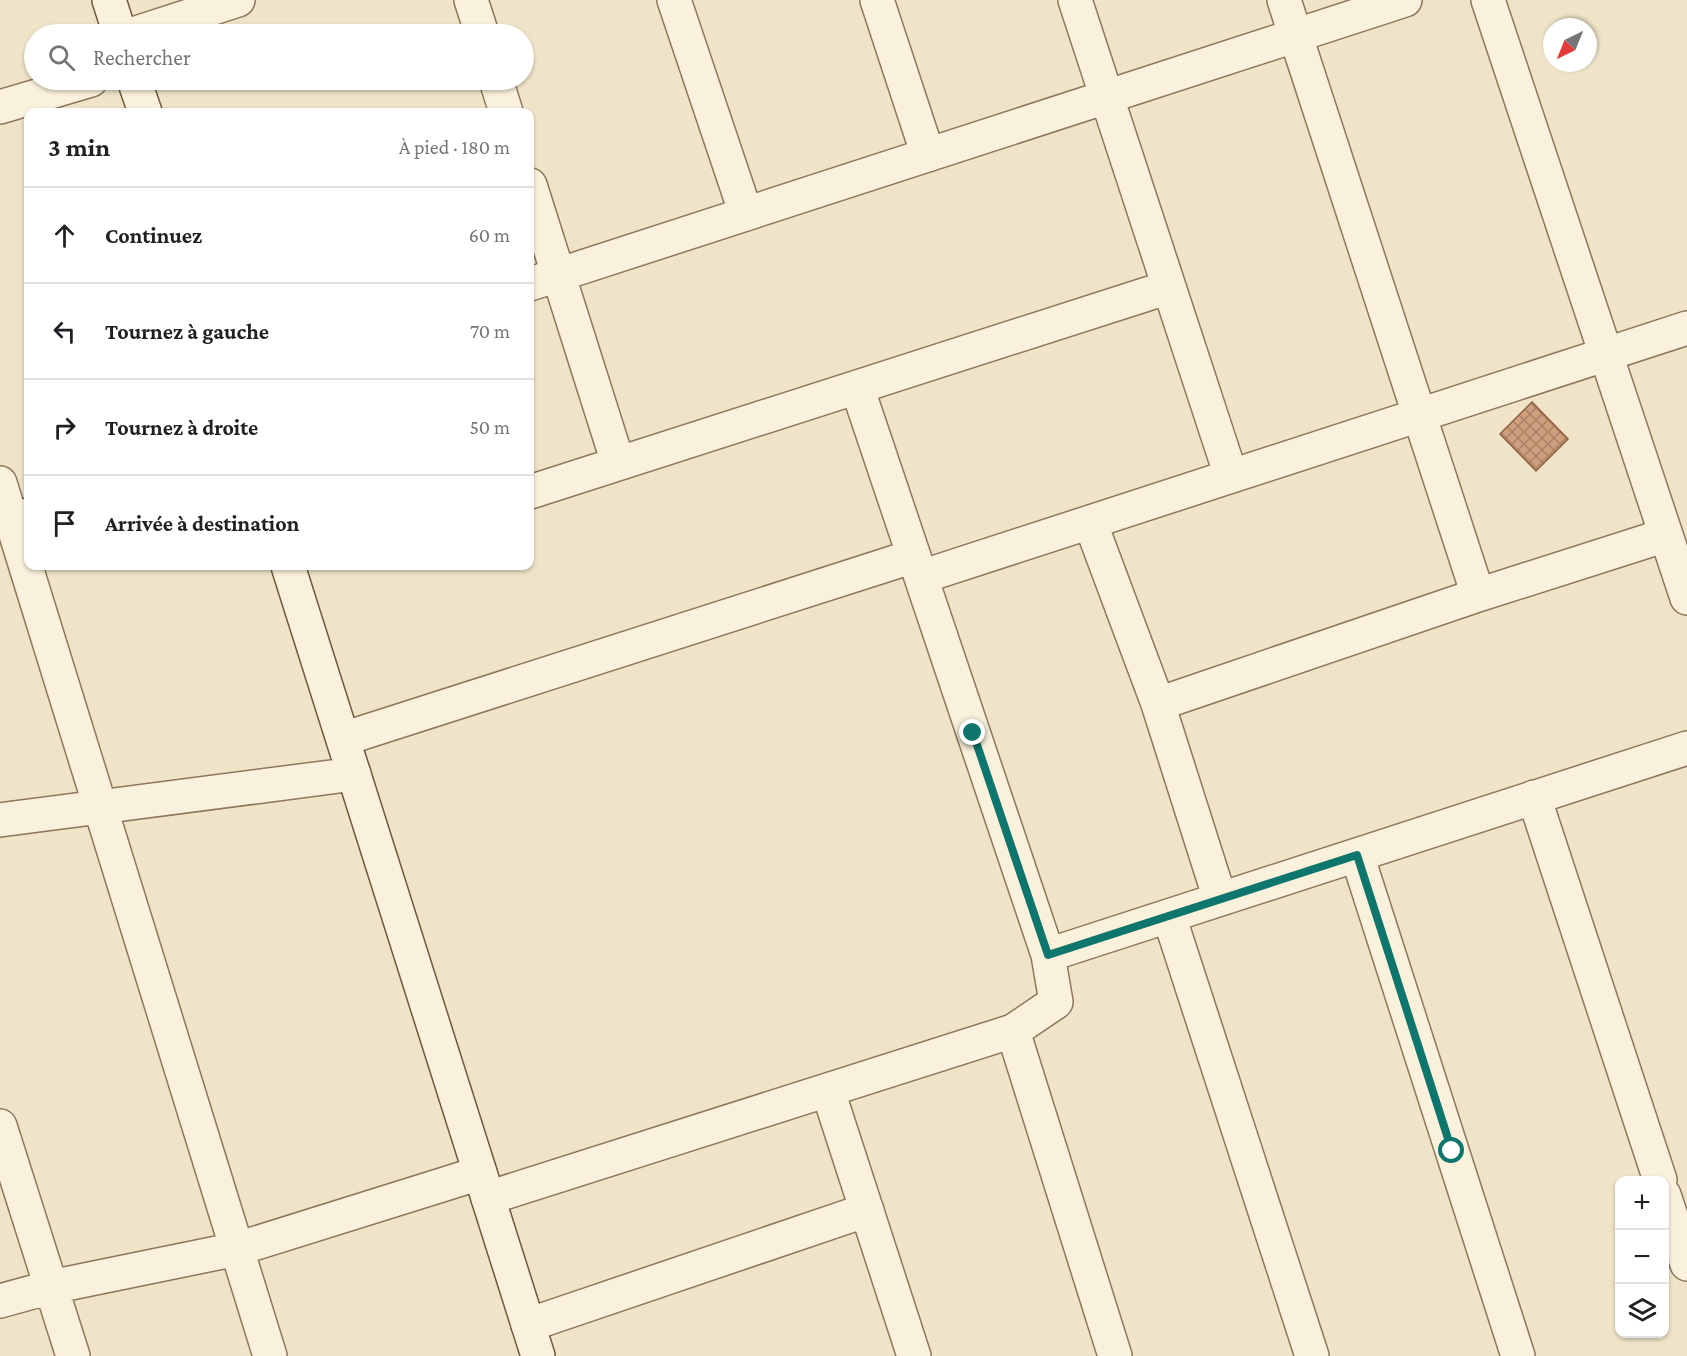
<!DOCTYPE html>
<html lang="fr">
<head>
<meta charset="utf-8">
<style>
  body { margin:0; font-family:"Crimson Pro",serif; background:#f6f6f6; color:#202124 }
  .controls { position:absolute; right:18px; bottom:18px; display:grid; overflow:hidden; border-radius:12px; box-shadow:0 2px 4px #0004 }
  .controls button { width:54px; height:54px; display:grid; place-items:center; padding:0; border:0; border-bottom:2px solid #e0e0e0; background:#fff; color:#202124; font:30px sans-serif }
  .compass { position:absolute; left:1543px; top:18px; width:54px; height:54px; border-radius:50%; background:#fff; box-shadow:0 2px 4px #0004; rotate:223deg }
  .stop { position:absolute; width:18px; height:18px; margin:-14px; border:4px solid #0f766e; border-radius:50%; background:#fff }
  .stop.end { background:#0f766e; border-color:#fff; box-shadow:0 2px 6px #0008 }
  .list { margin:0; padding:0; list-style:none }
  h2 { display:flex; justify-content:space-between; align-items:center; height:78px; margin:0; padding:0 24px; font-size:26px }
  h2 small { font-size:20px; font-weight:400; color:#757577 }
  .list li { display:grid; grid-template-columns:39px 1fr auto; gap:18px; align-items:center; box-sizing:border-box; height:96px; padding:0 24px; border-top:2px solid #e0e0e0 }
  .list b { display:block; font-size:22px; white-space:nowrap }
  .list em { font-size:20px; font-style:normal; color:#757577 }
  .icon { flex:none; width:33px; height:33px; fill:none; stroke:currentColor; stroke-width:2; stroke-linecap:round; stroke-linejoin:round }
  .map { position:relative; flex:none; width:1687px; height:1356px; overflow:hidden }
  .search { position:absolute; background:#fff; box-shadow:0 2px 4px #0004; left:24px; top:24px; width:510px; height:66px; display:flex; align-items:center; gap:15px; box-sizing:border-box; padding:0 21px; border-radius:33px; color:#757577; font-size:22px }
  .panel { position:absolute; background:#fff; box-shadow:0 2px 4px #0004; left:24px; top:108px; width:510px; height:462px; border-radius:12px }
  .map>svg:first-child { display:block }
  .building { fill:url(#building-cross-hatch); stroke:#8d5f41; stroke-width:1.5 }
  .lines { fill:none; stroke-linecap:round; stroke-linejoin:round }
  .street-casing { stroke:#8d765c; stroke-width:36 }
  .secondary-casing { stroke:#6f573f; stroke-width:36 }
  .street { stroke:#faf1dc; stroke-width:33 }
  .secondary { stroke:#faf1dc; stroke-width:33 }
  .route { stroke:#0f766e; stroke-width:8 }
</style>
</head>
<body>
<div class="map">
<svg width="1687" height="1356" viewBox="0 0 1687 1356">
  <defs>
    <pattern id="building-cross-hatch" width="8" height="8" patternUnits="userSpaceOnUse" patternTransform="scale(1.5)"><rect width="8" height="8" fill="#cf9f7d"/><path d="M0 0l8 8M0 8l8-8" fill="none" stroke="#a98266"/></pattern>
  </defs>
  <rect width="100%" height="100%" fill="#f0e4c8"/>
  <!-- building -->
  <path class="building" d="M1532,402l36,37 -32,32 -36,-37z"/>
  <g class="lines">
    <defs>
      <path id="street" d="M471,0l11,34
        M674,0l72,214
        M877,0l51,155
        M1075,0l156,476
        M1284,0l194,595
        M1488,0l199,598
        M133,34l105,-34
        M496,80l10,32
        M0,107l91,-27
        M530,185l88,278
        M530,284l875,-284
        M0,483l270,873
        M530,492l639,-205
        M1090,522l68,182 62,195
        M921,577l766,-249
        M1158,704l320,-109 188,-60
        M343,739l571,-183
        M1534,797l126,383
        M0,820l354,-46
        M1357,855l161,501
        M1169,916l143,440
        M1048,955l639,-207
        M1013,1031l102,325
        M828,1091l86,265
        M0,1126l73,230
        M1664,1195l23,69
        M488,1198l525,-167 43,-29 -8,-47 -191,-568
        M0,1301l51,-14 186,-38 243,-76
        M528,1325l339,-115"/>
      <path id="secondary" d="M109,0l11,34
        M134,80l11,32
        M0,522l28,-7
        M288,566l250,790"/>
    </defs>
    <!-- street casing -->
    <use href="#street" class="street-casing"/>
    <!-- secondary casing -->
    <use href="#secondary" class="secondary-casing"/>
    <!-- street -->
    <use href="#street" class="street"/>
    <!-- secondary -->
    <use href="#secondary" class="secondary"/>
  </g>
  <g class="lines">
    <!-- route -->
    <path class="route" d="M973,733l75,222 309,-100 95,296"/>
  </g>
</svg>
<div class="controls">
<button>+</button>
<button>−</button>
<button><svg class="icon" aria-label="layers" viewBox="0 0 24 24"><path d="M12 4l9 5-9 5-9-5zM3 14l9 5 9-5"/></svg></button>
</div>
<svg class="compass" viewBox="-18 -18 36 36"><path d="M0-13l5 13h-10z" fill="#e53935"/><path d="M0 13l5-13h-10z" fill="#757577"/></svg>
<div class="stop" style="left:1452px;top:1151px"></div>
<div class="stop end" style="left:973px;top:733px"></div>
<div class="search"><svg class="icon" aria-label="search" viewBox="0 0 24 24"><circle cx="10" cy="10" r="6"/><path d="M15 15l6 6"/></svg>Rechercher</div>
<section class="panel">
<h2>3 min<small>À pied · 180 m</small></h2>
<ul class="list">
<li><svg class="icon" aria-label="ahead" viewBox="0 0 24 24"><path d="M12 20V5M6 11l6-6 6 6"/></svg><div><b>Continuez</b></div><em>60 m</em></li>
<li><svg class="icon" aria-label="left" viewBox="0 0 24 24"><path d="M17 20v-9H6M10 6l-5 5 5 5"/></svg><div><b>Tournez à gauche</b></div><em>70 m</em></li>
<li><svg class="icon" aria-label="right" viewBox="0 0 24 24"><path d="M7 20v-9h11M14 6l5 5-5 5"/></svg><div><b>Tournez à droite</b></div><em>50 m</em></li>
<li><svg class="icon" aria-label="arrive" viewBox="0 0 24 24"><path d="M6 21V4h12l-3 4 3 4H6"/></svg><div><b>Arrivée à destination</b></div></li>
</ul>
</section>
</div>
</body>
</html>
